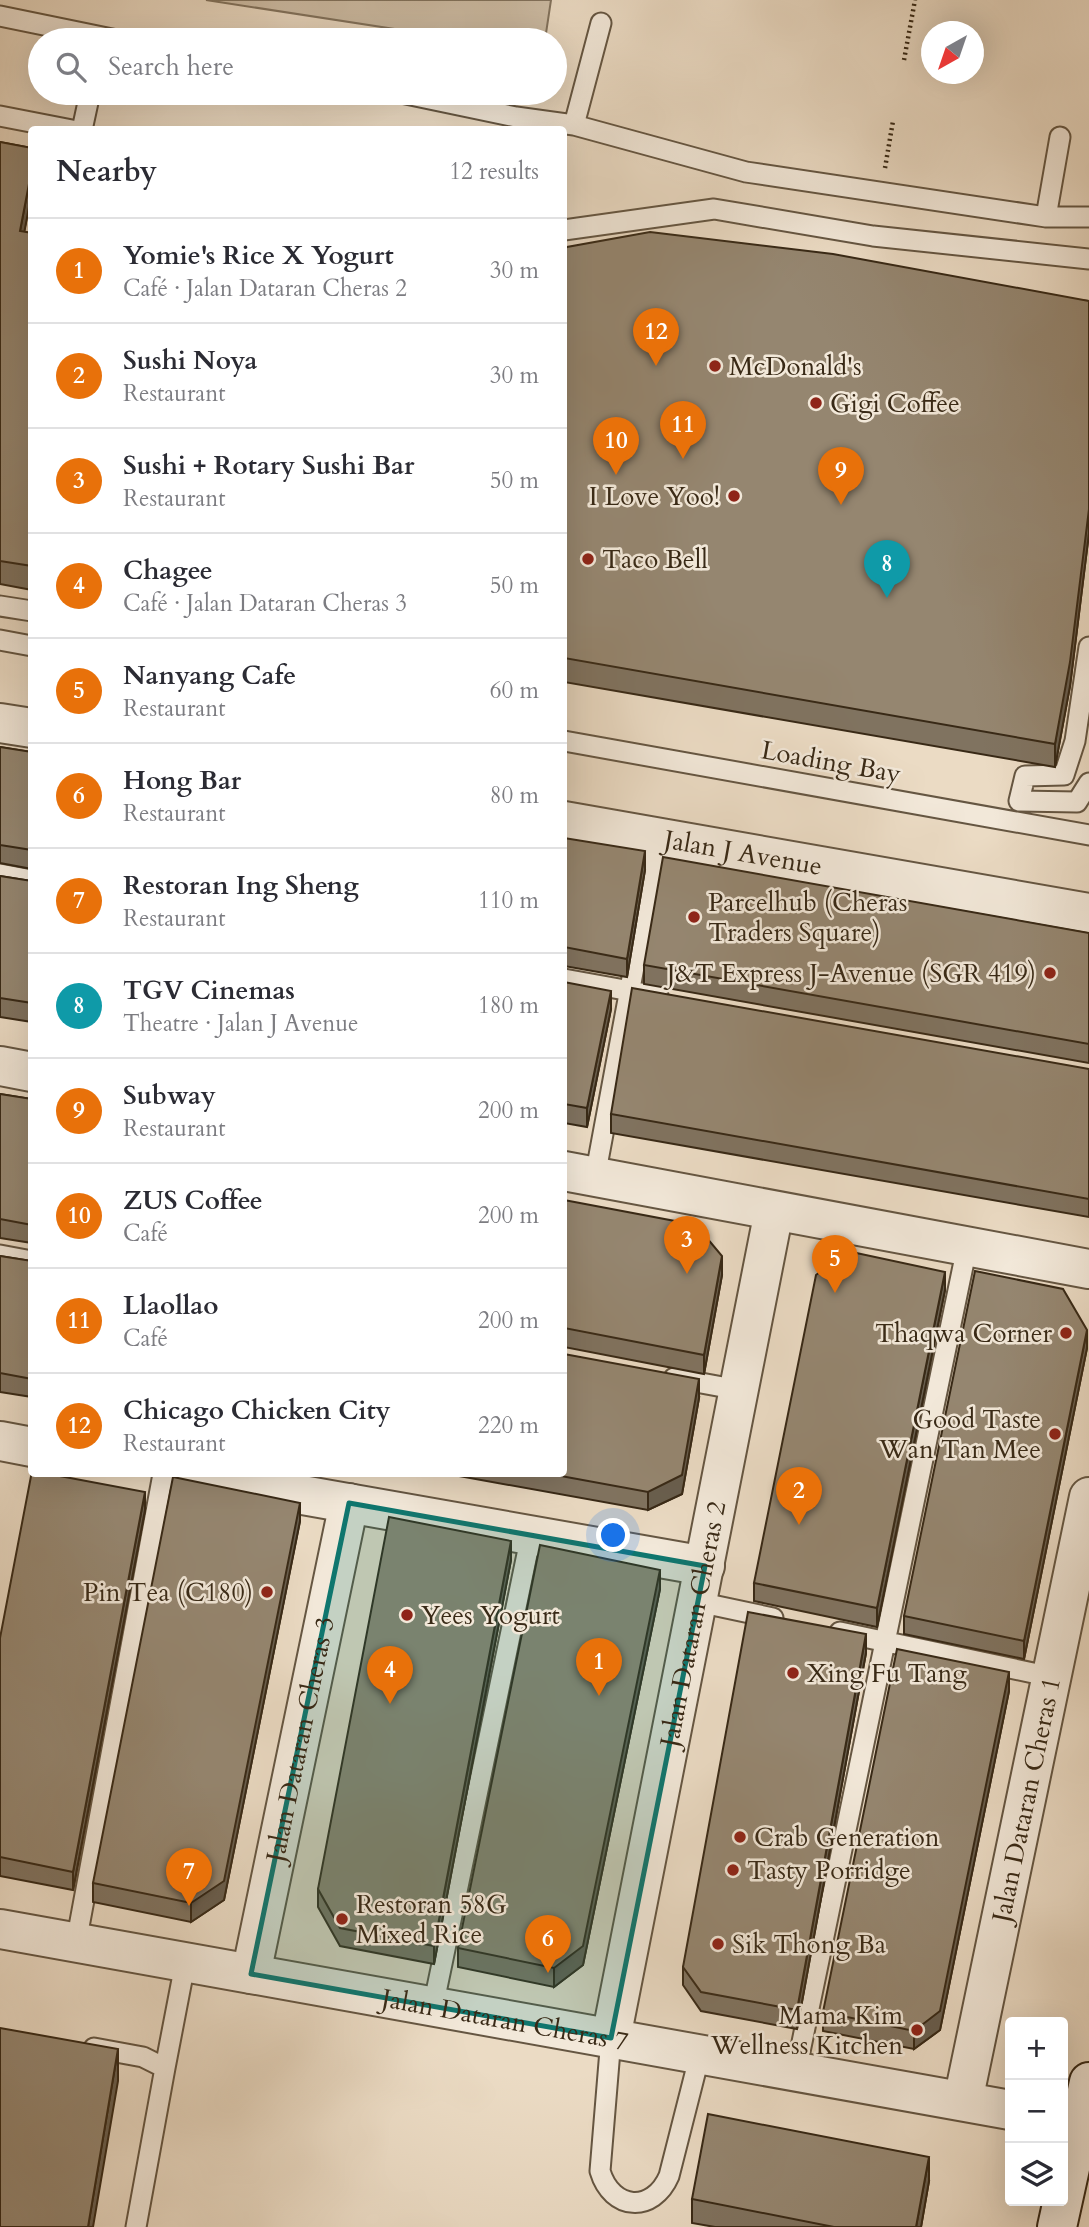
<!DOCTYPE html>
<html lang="en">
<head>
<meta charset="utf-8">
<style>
  body { margin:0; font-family:Cardo,serif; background:#f2f2f3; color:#2b2b33 }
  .controls { position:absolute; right:21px; bottom:21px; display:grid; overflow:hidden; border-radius:7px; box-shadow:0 7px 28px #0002 }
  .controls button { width:63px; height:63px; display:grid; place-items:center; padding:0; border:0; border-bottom:2px solid #e1e1e2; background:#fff; color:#2b2b33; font:35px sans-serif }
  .compass { position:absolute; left:921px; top:21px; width:63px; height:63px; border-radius:50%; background:#fff; box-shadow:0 7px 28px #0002; rotate:220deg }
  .you { position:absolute; left:614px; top:1536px; width:24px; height:24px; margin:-18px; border:5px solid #fff; border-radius:50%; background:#1a73e8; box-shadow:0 0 0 10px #1a73e833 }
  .badge { display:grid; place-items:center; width:46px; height:46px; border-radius:50%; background:#8f2418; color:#fff; font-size:23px; font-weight:700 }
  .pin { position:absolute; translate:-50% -58px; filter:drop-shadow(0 2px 4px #0008) }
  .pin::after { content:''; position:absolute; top:37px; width:24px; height:21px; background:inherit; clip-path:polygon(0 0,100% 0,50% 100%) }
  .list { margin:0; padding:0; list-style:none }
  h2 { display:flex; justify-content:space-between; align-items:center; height:91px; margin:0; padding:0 28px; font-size:30px }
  h2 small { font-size:23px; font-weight:400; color:#7c7c81 }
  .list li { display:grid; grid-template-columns:46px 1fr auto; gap:21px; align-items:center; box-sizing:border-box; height:105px; padding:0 28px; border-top:2px solid #e1e1e2 }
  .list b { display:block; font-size:26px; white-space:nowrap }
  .list p { margin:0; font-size:23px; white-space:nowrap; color:#7c7c81 }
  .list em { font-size:23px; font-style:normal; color:#7c7c81 }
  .icon { flex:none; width:38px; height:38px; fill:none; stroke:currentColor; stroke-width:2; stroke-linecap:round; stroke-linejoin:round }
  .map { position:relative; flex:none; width:1089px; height:2227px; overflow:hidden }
  .search { position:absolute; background:#fff; box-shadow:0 7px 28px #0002; left:28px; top:28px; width:539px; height:77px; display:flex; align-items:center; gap:18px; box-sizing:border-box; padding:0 24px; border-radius:38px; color:#7c7c81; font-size:26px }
  .panel { position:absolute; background:#fff; box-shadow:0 7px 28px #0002; left:28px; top:126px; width:539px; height:1351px; border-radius:7px }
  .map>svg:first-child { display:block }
  .green { fill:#cdbda6; stroke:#82735e; stroke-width:2 }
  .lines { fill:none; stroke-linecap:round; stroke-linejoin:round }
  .lane-casing { stroke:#655642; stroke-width:23 }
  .street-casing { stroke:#655642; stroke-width:42 }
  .secondary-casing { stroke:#382916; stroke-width:42 }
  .path { stroke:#382916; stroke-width:4.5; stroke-dasharray:2 3.5; stroke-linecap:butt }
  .lane { stroke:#f2e8d9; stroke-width:19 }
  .street { stroke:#f2e8d9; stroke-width:38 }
  .secondary { stroke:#f2e8d9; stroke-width:38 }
  .wall { fill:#807360; stroke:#382916; stroke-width:2 }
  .shaded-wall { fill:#685e4e; stroke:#382916; stroke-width:2 }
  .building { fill:#958670; stroke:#382916; stroke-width:2 }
  .marked { fill:#0f766e; fill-opacity:0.2; stroke:#0f766e; stroke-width:5; stroke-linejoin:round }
  .poi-dot { fill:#8f2418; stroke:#f2e8d9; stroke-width:2.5 }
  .labels { text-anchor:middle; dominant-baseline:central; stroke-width:5; stroke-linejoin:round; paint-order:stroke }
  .poi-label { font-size:26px; fill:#382916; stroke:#f2e8d9; text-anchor:start }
  .street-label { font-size:26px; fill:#382916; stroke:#f2e8d9 }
</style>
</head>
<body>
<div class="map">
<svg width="1089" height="2227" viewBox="0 0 1089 2227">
  <rect width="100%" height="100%" fill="#ebdbc4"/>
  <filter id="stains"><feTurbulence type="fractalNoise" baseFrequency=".00286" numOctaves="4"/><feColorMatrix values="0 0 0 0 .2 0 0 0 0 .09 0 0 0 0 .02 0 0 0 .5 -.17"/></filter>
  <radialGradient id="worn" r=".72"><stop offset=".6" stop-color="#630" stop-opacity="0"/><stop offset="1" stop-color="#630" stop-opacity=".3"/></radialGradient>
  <!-- green -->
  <path class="green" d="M206,0h345l-6,40h-79z"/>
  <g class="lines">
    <defs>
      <path id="lane" d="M0,16l117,24
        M401,93l115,24 58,8 172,47 300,45
        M0,116l72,14
        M574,125l27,-102
        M82,130l8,-37
        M1060,137l-14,80h43
        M564,230l150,-21 159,27 216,23
        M0,606l32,5
        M0,640l32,6
        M1089,647l-14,94 -11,34 -39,1 -6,25 58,1 12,-19
        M564,741l525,94
        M0,874l32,6
        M564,979l94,17
        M595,1177l63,-339
        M0,1255l32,6
        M674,1378l65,12
        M698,1602l75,16
        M840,1632l212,45
        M76,1943l87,-469
        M433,2007l98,-472
        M611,2038l-11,133c12,40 53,42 69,5l31,-122
        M94,2048l49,9 22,11 -29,159
        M165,2068l20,-104
        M796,2071l171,-824"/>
      <g id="street">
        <path d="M0,723l32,5"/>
        <path id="s1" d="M564,821l525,92"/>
        <path d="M0,1066l32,6"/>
        <path d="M564,1171l525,98"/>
        <path d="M0,1441l32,6"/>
        <path d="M183,1474l522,92"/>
        <path id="s2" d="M0,1929l1010,181"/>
        <path id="s3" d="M251,1974l98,-471"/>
        <path id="s4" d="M611,2038l163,-827"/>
        <path id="s5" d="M963,2101l126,-604"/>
      </g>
      <path id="secondary" d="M1057,2227l32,-145"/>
    </defs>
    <!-- lane casing -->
    <use href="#lane" class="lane-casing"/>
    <!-- street casing -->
    <use href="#street" class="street-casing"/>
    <!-- secondary casing -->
    <use href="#secondary" class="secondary-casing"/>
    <!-- path -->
    <path class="path" d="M904,60l11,-60
      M885,168l8,-47"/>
    <!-- lane -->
    <use href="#lane" class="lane"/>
    <!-- street -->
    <use href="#street" class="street"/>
    <!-- secondary -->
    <use href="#secondary" class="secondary"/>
  </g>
  <!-- wall -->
  <path class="wall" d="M0,142l32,6v43l-8,41 8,1v357l-32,-6z
    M564,250l525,51v232l-19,153 -15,81 -491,-85z
    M0,747l32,5v117l-32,-6z
    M564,838l81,32 -18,107 -63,-11z
    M0,876l32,5v141l-32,-5z
    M1089,933v130l-445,-79v-19z
    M564,982l47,27 -24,118 -23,-4z
    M1089,1069v148l-478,-84v-19z
    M0,1094l32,5v144l-32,-5z
    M564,1200l158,75 -18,99 -140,-27z
    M0,1256l32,5v136l-32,-5z
    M945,1290l-68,337 -123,-26v-18z
    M1087,1348l-63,311 -120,-25v-18z
    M699,1398l-17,96 -34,16 -200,-36h116z
    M145,1510l-72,380 -73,-14v-238z
    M300,1521l-76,379 -33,22 -98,-20v-19z
    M511,1560l-77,404 -94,-18 -22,-39v-18z
    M660,1589l-77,376 -29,22 -96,-20v-19z
    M866,1653l-69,376 -96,-18 -18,-26v-18z
    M1009,1691l-69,339 -26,19 -91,-18v-19z
    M929,2181l-8,46h-206l-23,-4v-24z"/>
  <!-- shaded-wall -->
  <path class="shaded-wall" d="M32,168v23l-12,64v-24z
    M1089,509v24l-19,153 -15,81v-23z
    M645,851v19l-18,107v-18z
    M611,991v18l-24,118v-19z
    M722,1256v19l-18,99v-19z
    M945,1272v18l-68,337v-19z
    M1087,1330v18l-63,311v-18z
    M699,1379v19l-17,96 -34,16v-18z
    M145,1492v18l-72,380v-18z
    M300,1503v18l-76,379 -33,22v-19z
    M511,1541v19l-77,404v-18z
    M660,1570v19l-77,376 -29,22v-19z
    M866,1634v19l-69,376v-19z
    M1009,1672v19l-69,339 -26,19v-18z
    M118,2049v32l-25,146h-5z
    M929,2157v24l-8,46h-5z"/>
  <!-- building -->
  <path class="building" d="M0,142l32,6v20l-12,63 12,2v333l-32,-5z
    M650,232l183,22 256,47v208l-19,153 -15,82 -491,-86v-408l3,-3z
    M0,747l32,5v98l-32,-5z
    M564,838l81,13 -18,108 -63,-12z
    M663,857l426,76v111l-445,-79z
    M0,876l32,5v122l-32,-5z
    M564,982l47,9 -24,117 -23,-4z
    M632,988l457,81v130l-478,-85z
    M0,1094l32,5v126l-32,-6z
    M564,1200l132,25 26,31 -18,99 -140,-27z
    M847,1251l98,21 -68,336 -123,-25 62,-308z
    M0,1256l32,5v118l-32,-6z
    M975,1271l88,18 24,41 -63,311 -120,-25z
    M564,1354l135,25 -17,96 -34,17 -98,-18h14z
    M32,1471v3h17l96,18 -72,380 -73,-15v-219z
    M173,1477l127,26 -76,378 -33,22 -98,-20z
    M389,1517l122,24 -77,405 -94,-18 -22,-39z
    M540,1545l120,25 -77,376 -29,22 -96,-20z
    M748,1612l118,22 -69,376 -96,-18 -18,-25z
    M897,1649l112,23 -69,339 -26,20 -91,-19z
    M0,2028l118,21 -30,178h-88z
    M708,2114l221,43 -13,70h-82l-142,-28z"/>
  <!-- marked area -->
  <path class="marked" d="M349,1503l356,63 -94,472 -360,-64z"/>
  <!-- markers -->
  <g class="poi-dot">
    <circle cx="715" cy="366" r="7"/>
    <circle cx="816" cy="403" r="7"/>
    <circle cx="734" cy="496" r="7"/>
    <circle cx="588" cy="559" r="7"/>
    <circle cx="694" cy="917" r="7"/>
    <circle cx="1050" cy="973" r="7"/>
    <circle cx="1066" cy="1333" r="7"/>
    <circle cx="1055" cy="1434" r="7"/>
    <circle cx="267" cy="1592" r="7"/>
    <circle cx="407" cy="1615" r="7"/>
    <circle cx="793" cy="1673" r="7"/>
    <circle cx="740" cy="1837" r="7"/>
    <circle cx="733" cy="1870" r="7"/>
    <circle cx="342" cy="1919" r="7"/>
    <circle cx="718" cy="1944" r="7"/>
    <circle cx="917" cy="2030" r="7"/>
  </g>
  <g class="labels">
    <!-- poi labels -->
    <g class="poi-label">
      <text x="729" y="366">McDonald's</text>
      <text x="830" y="403">Gigi Coffee</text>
      <text x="720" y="496" text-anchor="end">I Love Yoo!</text>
      <text x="602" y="559">Taco Bell</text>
      <text x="708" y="902">Parcelhub (Cheras<tspan x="708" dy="30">Traders Square)</tspan></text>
      <text x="1036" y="973" text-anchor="end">J&amp;T Express J-Avenue (SGR 419)</text>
      <text x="1052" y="1333" text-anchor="end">Thaqwa Corner</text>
      <text x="1041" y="1419" text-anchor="end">Good Taste<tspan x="1041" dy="30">Wan Tan Mee</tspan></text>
      <text x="253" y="1592" text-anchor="end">Pin Tea (C180)</text>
      <text x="421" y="1615">Yees Yogurt</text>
      <text x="807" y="1673">Xing Fu Tang</text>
      <text x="754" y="1837">Crab Generation</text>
      <text x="747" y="1870">Tasty Porridge</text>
      <text x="356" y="1904">Restoran 58G<tspan x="356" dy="30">Mixed Rice</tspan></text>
      <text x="732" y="1944">Sik Thong Ba</text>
      <text x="903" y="2015" text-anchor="end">Mama Kim<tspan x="903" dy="30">Wellness Kitchen</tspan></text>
    </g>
    <!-- street labels -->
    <g class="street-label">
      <text transform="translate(831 762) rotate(10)">Loading Bay</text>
      <text stroke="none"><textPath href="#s1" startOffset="182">Jalan J Avenue</textPath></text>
      <text stroke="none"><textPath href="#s4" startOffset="422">Jalan Dataran Cheras 2</textPath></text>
      <text stroke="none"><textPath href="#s3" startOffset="240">Jalan Dataran Cheras 3</textPath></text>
      <text stroke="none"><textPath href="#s5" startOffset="308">Jalan Dataran Cheras 1</textPath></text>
      <text stroke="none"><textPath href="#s2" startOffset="513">Jalan Dataran Cheras 7</textPath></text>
    </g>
  </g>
  <rect width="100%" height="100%" filter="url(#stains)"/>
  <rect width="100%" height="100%" fill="url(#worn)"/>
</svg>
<div class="controls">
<button>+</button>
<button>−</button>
<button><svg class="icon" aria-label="layers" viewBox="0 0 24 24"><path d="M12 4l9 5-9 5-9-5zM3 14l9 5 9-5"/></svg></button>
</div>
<svg class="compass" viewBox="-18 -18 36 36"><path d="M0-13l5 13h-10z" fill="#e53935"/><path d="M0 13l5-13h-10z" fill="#7c7c81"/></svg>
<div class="you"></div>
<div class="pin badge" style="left:599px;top:1696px;background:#e8710a">1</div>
<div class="pin badge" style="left:799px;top:1525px;background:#e8710a">2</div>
<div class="pin badge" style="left:687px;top:1274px;background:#e8710a">3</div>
<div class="pin badge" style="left:390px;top:1704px;background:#e8710a">4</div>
<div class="pin badge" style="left:835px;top:1293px;background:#e8710a">5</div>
<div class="pin badge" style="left:548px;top:1973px;background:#e8710a">6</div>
<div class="pin badge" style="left:189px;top:1906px;background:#e8710a">7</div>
<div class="pin badge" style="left:887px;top:598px;background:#0f9aa8">8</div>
<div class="pin badge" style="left:841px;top:505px;background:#e8710a">9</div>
<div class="pin badge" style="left:616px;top:475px;background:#e8710a">10</div>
<div class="pin badge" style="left:683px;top:459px;background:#e8710a">11</div>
<div class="pin badge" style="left:656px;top:366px;background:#e8710a">12</div>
<div class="search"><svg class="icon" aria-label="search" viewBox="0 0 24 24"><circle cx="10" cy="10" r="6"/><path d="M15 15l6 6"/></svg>Search here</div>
<section class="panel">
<h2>Nearby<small>12 results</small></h2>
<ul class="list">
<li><span class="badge" style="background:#e8710a">1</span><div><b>Yomie's Rice X Yogurt</b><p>Café · Jalan Dataran Cheras 2</p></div><em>30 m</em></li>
<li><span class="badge" style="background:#e8710a">2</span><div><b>Sushi Noya</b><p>Restaurant</p></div><em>30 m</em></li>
<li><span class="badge" style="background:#e8710a">3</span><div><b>Sushi + Rotary Sushi Bar</b><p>Restaurant</p></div><em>50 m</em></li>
<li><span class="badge" style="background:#e8710a">4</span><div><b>Chagee</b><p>Café · Jalan Dataran Cheras 3</p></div><em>50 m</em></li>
<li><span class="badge" style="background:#e8710a">5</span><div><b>Nanyang Cafe</b><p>Restaurant</p></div><em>60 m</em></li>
<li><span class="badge" style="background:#e8710a">6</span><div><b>Hong Bar</b><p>Restaurant</p></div><em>80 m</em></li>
<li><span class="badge" style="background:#e8710a">7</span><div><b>Restoran Ing Sheng</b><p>Restaurant</p></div><em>110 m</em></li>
<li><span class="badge" style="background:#0f9aa8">8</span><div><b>TGV Cinemas</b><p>Theatre · Jalan J Avenue</p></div><em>180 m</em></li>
<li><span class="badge" style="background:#e8710a">9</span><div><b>Subway</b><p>Restaurant</p></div><em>200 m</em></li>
<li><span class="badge" style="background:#e8710a">10</span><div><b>ZUS Coffee</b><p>Café</p></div><em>200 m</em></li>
<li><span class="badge" style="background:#e8710a">11</span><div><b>Llaollao</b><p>Café</p></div><em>200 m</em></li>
<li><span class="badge" style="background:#e8710a">12</span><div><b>Chicago Chicken City</b><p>Restaurant</p></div><em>220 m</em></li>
</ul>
</section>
</div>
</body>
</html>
